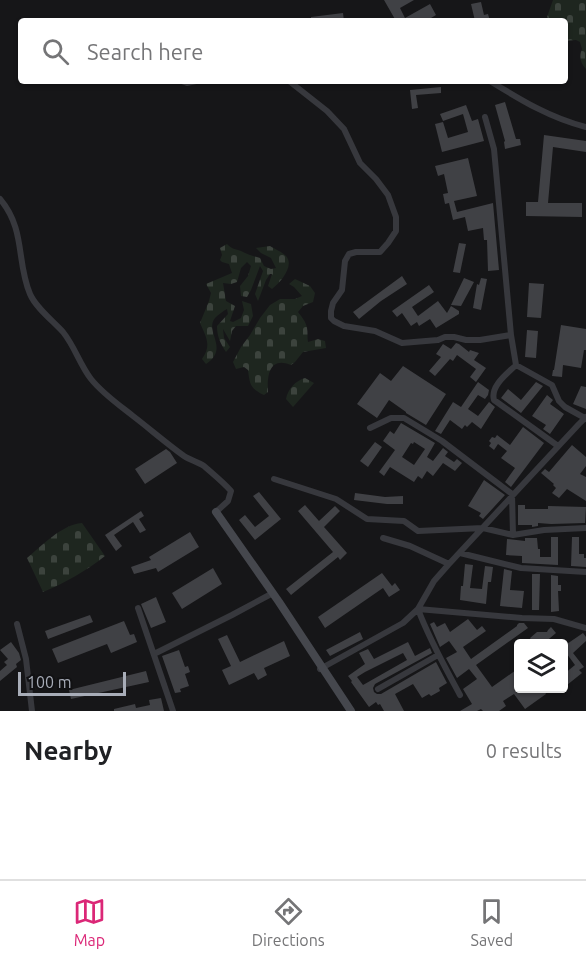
<!DOCTYPE html>
<html lang="en">
<head>
<meta charset="utf-8">
<style>
  body { margin:0; font-family:Ubuntu,sans-serif; background:#f6f6f6; color:#202124 }
  .controls { position:absolute; right:18px; bottom:18px; display:grid; overflow:hidden; border-radius:6px; box-shadow:0 2px 4px #0004 }
  .controls button { width:54px; height:54px; display:grid; place-items:center; padding:0; border:0; border-bottom:2px solid #e0e0e0; background:#fff; color:#202124; font:30px sans-serif }
  .scale { position:absolute; left:18px; bottom:15px; width:108px; box-sizing:border-box; padding-left:6px; border:3px solid #a8adb8; border-top:0; font-size:16px; line-height:21px; white-space:nowrap; color:#a8adb8; -webkit-text-stroke:4px #111113; paint-order:stroke }
  .list { margin:0; padding:0; list-style:none }
  h2 { display:flex; justify-content:space-between; align-items:center; height:78px; margin:0; padding:0 24px; font-size:26px }
  h2 small { font-size:20px; font-weight:400; color:#757577 }
  .icon { flex:none; width:33px; height:33px; fill:none; stroke:currentColor; stroke-width:2; stroke-linecap:round; stroke-linejoin:round }
  .map { position:relative; flex:none; width:586px; height:711px; overflow:hidden }
  .search { position:absolute; background:#fff; box-shadow:0 2px 4px #0004; left:18px; right:18px; top:18px; height:66px; display:flex; align-items:center; gap:15px; box-sizing:border-box; padding:0 21px; border-radius:6px; color:#757577; font-size:22px }
  .sheet { height:168px; background:#fff }
  nav { display:flex; justify-content:space-around; align-items:center; box-sizing:border-box; height:84px; border-top:2px solid #e0e0e0; background:#fff; font-size:16px; color:#757577 }
  nav a { display:grid; justify-items:center; gap:3px }
  nav .on { color:#db2777 }
  .map>svg:first-child { display:block }
  .cemetery { fill:url(#cemetery-stones) }
  .building { fill:#404145; fill-rule:evenodd }
  .lines { fill:none; stroke-linecap:round; stroke-linejoin:round }
  .minor { stroke:#37383d; stroke-width:6 }
  .secondary { stroke:#45474d; stroke-width:8 }
</style>
</head>
<body>
<div class="map">
<svg width="586" height="711" viewBox="0 0 586 711">
  <defs>
    <pattern id="cemetery-stones" width="16" height="16" patternUnits="userSpaceOnUse" patternTransform="scale(1.5)"><rect width="16" height="16" fill="#1e261f"/><path d="M2 7V4a2 2 0 0 1 4 0v3zM10 15v-3a2 2 0 0 1 4 0v3z" fill="#3c433d"/></pattern>
  </defs>
  <rect width="100%" height="100%" fill="#161618"/>
  <!-- cemetery -->
  <path class="cemetery" d="M553,0h33v69c-6,-6 -7,-13 -4,-20l-2,-7 -4,-2 -11,1v-20h-15l-3,-4z
    M227,244c5,5 8,5 14,7 6,3 11,5 19,7l4,8 7,3 5,-1 -5,-10 -10,-5 -5,-5 14,-2c5,3 12,6 16,10 9,10 -6,27 -14,33l-4,-3 4,-12h-2l-4,6 -8,21 -3,-7 8,-23 -3,-5 -9,24 -4,7 -6,-1 -1,-10 8,-10 3,-10 -4,-4 -6,6 -4,14 -6,2 -8,-1 3,18 9,5 -5,15 3,1 8,-4 3,-8 -2,-9 9,3 2,12 -5,10h-12l-4,5 -2,10 -7,-12 1,9 6,9 -4,5c-6,-9 -9,-16 -9,-26l11,-12 -1,-5c-4,2 -9,6 -12,9 -11,14 15,30 -9,46l-4,-5c10,-14 4,-22 -2,-36l9,-22 2,-8 -5,-9 26,-11 -3,-9 -7,-2 -2,-2 2,-5 -2,-7z
    M295,279l15,7 5,7 -2,9 -10,4 -5,6c4,5 8,10 9,16 1,5 0,9 1,14l10,-3 7,2 1,7 -23,4 -8,10 -4,3c-22,-9 -24,11 -23,27l-4,3c-14,-7 -14,-10 -16,-25l-4,-3 -8,2 -3,-7 8,-15 9,-12 10,-17 10,-13 10,-6h15l7,-3 -8,-9 -5,-3z
    M305,378l9,5 -21,24 -7,-8c2,-10 9,-18 19,-21z
    M82,523l23,33c-19,15 -40,27 -62,36l-16,-34c16,-13 34,-33 55,-35z"/>
  <!-- building -->
  <path class="building" d="M384,0h30l-14,8 5,10 25,-14 6,11 -10,6h-30z
    M481,2l3,13 4,-1 2,7h-15l-4,-17z
    M343,13l1,8h-33v-4z
    M441,87v6l-25,2 2,13 -6,1 -2,-19z
    M505,102l11,37h4l1,6 -16,4 -1,-7 1,-1 -10,-36z
    M466,105l6,16 6,-2 6,22 -42,11 -7,-28 8,-2 5,16 20,-6 -5,-18 -20,7 -3,-7z
    M544,135l42,6v11l-33,-5 -5,56h34v14l-56,-1v-14h12z
    M468,158l9,38 -23,5 3,11 36,-9 6,67 -11,1 -1,-31h-3l-1,-12 -15,3 -3,-14 -12,3 -4,-17 -4,1 -2,-10 5,-1 -4,-19 -6,2 -3,-10z
    M459,243l7,1 -6,29 -7,-1z
    M402,276l5,8 -26,17 -22,18 -6,-7z
    M464,278l10,4 -13,24 -10,-1z
    M481,278l6,1 -6,31 -8,-2 4,-24 2,1z
    M529,283l15,1 -3,34 -14,-1z
    M429,285l5,7 -22,15 6,9 20,-15 9,12 4,-7 8,5v3l-23,14 -6,-9 -11,7 -2,-4 -6,4 -9,-13 -5,4 -5,-6z
    M561,325l25,4v21h-2l-3,18 -18,-3 -1,12 -10,-1 1,-6h1z
    M527,330l11,1 -2,27 -11,-1z
    M456,343l3,1 10,8 1,-2 9,3 -5,7 12,8 -10,14 -6,-5 6,-8 -19,-14 -4,6 -3,-2 -15,17 -6,-5 12,-14 -5,-3 7,-10 8,5z
    M403,366l43,28 -20,31 -20,-12v-1l-17,-12 -12,18 -20,-14 23,-31 11,8z
    M478,382l11,8 -1,5 -3,4 -7,-4 -10,14 10,7 11,-14 6,5 -14,22 -9,-7 -5,5 -2,-2 -3,4 -12,-9 -9,14 -6,-3 18,-29 8,5z
    M536,382l7,4 -22,27 -20,-15 7,-9 13,11z
    M581,386l5,1v22l-13,-5z
    M547,395l6,5 -3,4 14,10 -14,20 -7,-5 3,-4 -14,-9z
    M401,423l34,20 -8,14 6,4 10,-13 5,4 -3,4 9,6 3,-3 5,4 -7,8 -12,-8 -10,13 -6,-5 -5,8 -4,-3 -4,6 -24,-15 -6,9 -5,-4 16,-22 -12,-9 7,-10 4,3zM414,442l11,7 -11,16 -12,-8 9,-14 2,1z
    M523,427l21,16 -33,44 -6,-5 10,-14 -14,-10 6,-7 -9,-7 -4,6 -5,-4 2,-3 -2,-2 3,-4 3,1 2,-3 13,10z
    M375,442l7,5 -14,20 -8,-6z
    M572,445l14,12v9l-6,8 6,3v24l-19,-12 -8,9 -7,-5 4,-5 -3,-3 1,-1 -13,-11 4,-4 4,3z
    M166,449l4,3 7,11 -32,21 -10,-15z
    M484,480l21,15 -22,24 -4,-3 2,-3 -13,-7z
    M259,492l22,27 -26,21 -16,-20 6,-5 10,12 14,-11 -16,-20z
    M355,493l30,4 18,-1v8h-16l-33,-4z
    M305,505l14,16 16,-15 5,5 -16,16 23,26 -7,7 -2,-3 -47,38 -5,-6 47,-37 -35,-41z
    M518,505h7v4h23v-3l38,1 -1,16 -34,1 -13,-1v3l-6,1v-2h-14z
    M141,511l3,5 -5,3 7,11 -6,3 -7,-11 -19,13 8,11 -6,5 -11,-16z
    M190,532l9,15 -41,25 -2,-4 -22,6 -3,-7 20,-7 -2,-3z
    M551,537h7v28l-36,-2v-7l-16,-1 1,-16 18,2v-3h12l1,11h2v8h11z
    M572,537h7v17h5v4h2v9l-15,-1z
    M465,564l8,1 -3,23 12,1 3,-23 8,1 -2,15h-3l-2,22 -26,-4 1,-14h2z
    M213,568l9,16 -40,25 -10,-16z
    M504,569l8,2 -2,19 14,1 -2,17 -22,-2z
    M382,573l10,13 3,-3 5,7 -11,7 -6,-9 -58,40 -7,-11z
    M532,574h8l-1,36h-7z
    M551,575l7,1v9h3v6h-3l1,20 -8,1z
    M156,597l10,25 -15,6 -10,-24z
    M90,615l3,7 -45,17 -3,-8z
    M468,619l9,11 5,-4 4,5 -23,16 8,12 46,-33v-1l2,-2h5l4,5 -52,37 16,22 27,-19v20h31l-5,4 1,2 -21,15 -11,-15 -11,7 3,5 -7,5h-16l-2,-2 -4,2h-17l12,-7 -9,-15 14,-10 -8,-10 -12,9 -11,-20 11,-6 -8,-11 -9,6 -10,-23 4,-2 3,5 8,-4 5,9z
    M124,621l6,14 4,-1 3,8 -26,11 -4,-9 -49,19 -6,-14z
    M551,627l5,6 -13,11h-9l-4,-6 7,-6h10l1,-2z
    M360,632l3,7 -33,17 -4,-6z
    M583,633l3,4v4l-13,12 11,14 -5,3 3,3 -15,12 -3,-4v-7l11,-9 -11,-15v-4z
    M227,635l13,27 44,-21 6,15 -26,12 3,7 -9,5 -4,-7 -25,12 -7,-15 9,-4 -13,-27z
    M11,642l8,11 2,7 -5,4 1,3 -17,14v-10l7,-6 -3,-3 4,-3 -8,-9z
    M408,642l7,14 15,-8 2,5 -57,31 -2,4 1,4 3,2h4l55,-32 11,21 -8,5 1,3 -9,5 -2,-2 -7,4 -9,-14 -18,10 9,17h-20l-4,-7 -2,1 -2,-3 -7,5 -18,-25 1,-1 -4,-5 17,-12 -6,-11 9,-4 6,10zM403,653l4,7 -44,25 -6,-8 8,-5z
    M179,650l6,17 3,-1 2,6 -5,2 4,12 -9,3 1,3 -6,1 -13,-37z
    M146,671l3,11 -78,17 -2,-9z
    M161,698l3,13h-50v-2l21,-5 1,4 14,-3 -1,-5z"/>
  <g class="lines">
    <!-- minor -->
    <path class="minor" d="M182,81l5,2 9,-2
      M289,81l38,30 17,18 16,34 16,16 12,16 8,22v14l-8,12 -8,9h-24l-7,2 -4,7 -3,29 -9,13 -2,8v7l3,3 10,5 31,5 27,12 36,-3 7,-3h9l12,3h14l31,-5
      M490,81c31,19 60,37 96,46
      M485,117l9,32 17,186 5,30 36,20 7,16 6,6 20,11 1,-1
      M0,199c26,31 16,62 30,95 6,14 23,27 33,38 12,15 17,33 28,47 11,14 28,26 42,37 17,13 33,27 51,40 6,4 14,6 20,10 9,8 19,16 27,25l-3,10 -12,11
      M516,365c-9,9 -26,21 -22,35l64,46
      M370,428l21,-10h13l38,23 70,53 1,41
      M274,479l62,20 31,20 37,2 14,10 65,-3 30,7 31,-5 42,-2
      M383,538l27,8 39,18
      M460,553l61,15 65,4
      M138,608l35,103
      M17,624l9,35 6,52
      M154,654l78,-39 41,-22
      M320,669l83,-46 15,-14 16,-28 15,-17 130,-140 6,-6 1,1
      M378,689l60,-34
      M460,695c-15,-28 -31,-56 -42,-86l104,9 32,1 32,9"/>
    <!-- secondary -->
    <path class="secondary" d="M216,512l63,90 72,109"/>
  </g>
</svg>
<div class="controls">
<button><svg class="icon" aria-label="layers" viewBox="0 0 24 24"><path d="M12 4l9 5-9 5-9-5zM3 14l9 5 9-5"/></svg></button>
</div>
<div class="scale">100 m</div>
<div class="search"><svg class="icon" aria-label="search" viewBox="0 0 24 24"><circle cx="10" cy="10" r="6"/><path d="M15 15l6 6"/></svg>Search here</div>
</div>
<section class="sheet">
<h2>Nearby<small>0 results</small></h2>
<ul class="list">
</ul>
</section>
<nav>
<a class="on"><svg class="icon" aria-label="map" viewBox="0 0 24 24"><path d="M3 6l6-2 6 2 6-2v14l-6 2-6-2-6 2zM9 4v14M15 6v14"/></svg>Map</a>
<a><svg class="icon" aria-label="directions" viewBox="0 0 24 24"><path d="M12 3l9 9-9 9-9-9zM9 14v-3h6M13 9l2 2-2 2"/></svg>Directions</a>
<a><svg class="icon" aria-label="saved" viewBox="0 0 24 24"><path d="M7 4h10v16l-5-4-5 4z"/></svg>Saved</a>
</nav>
</body>
</html>
